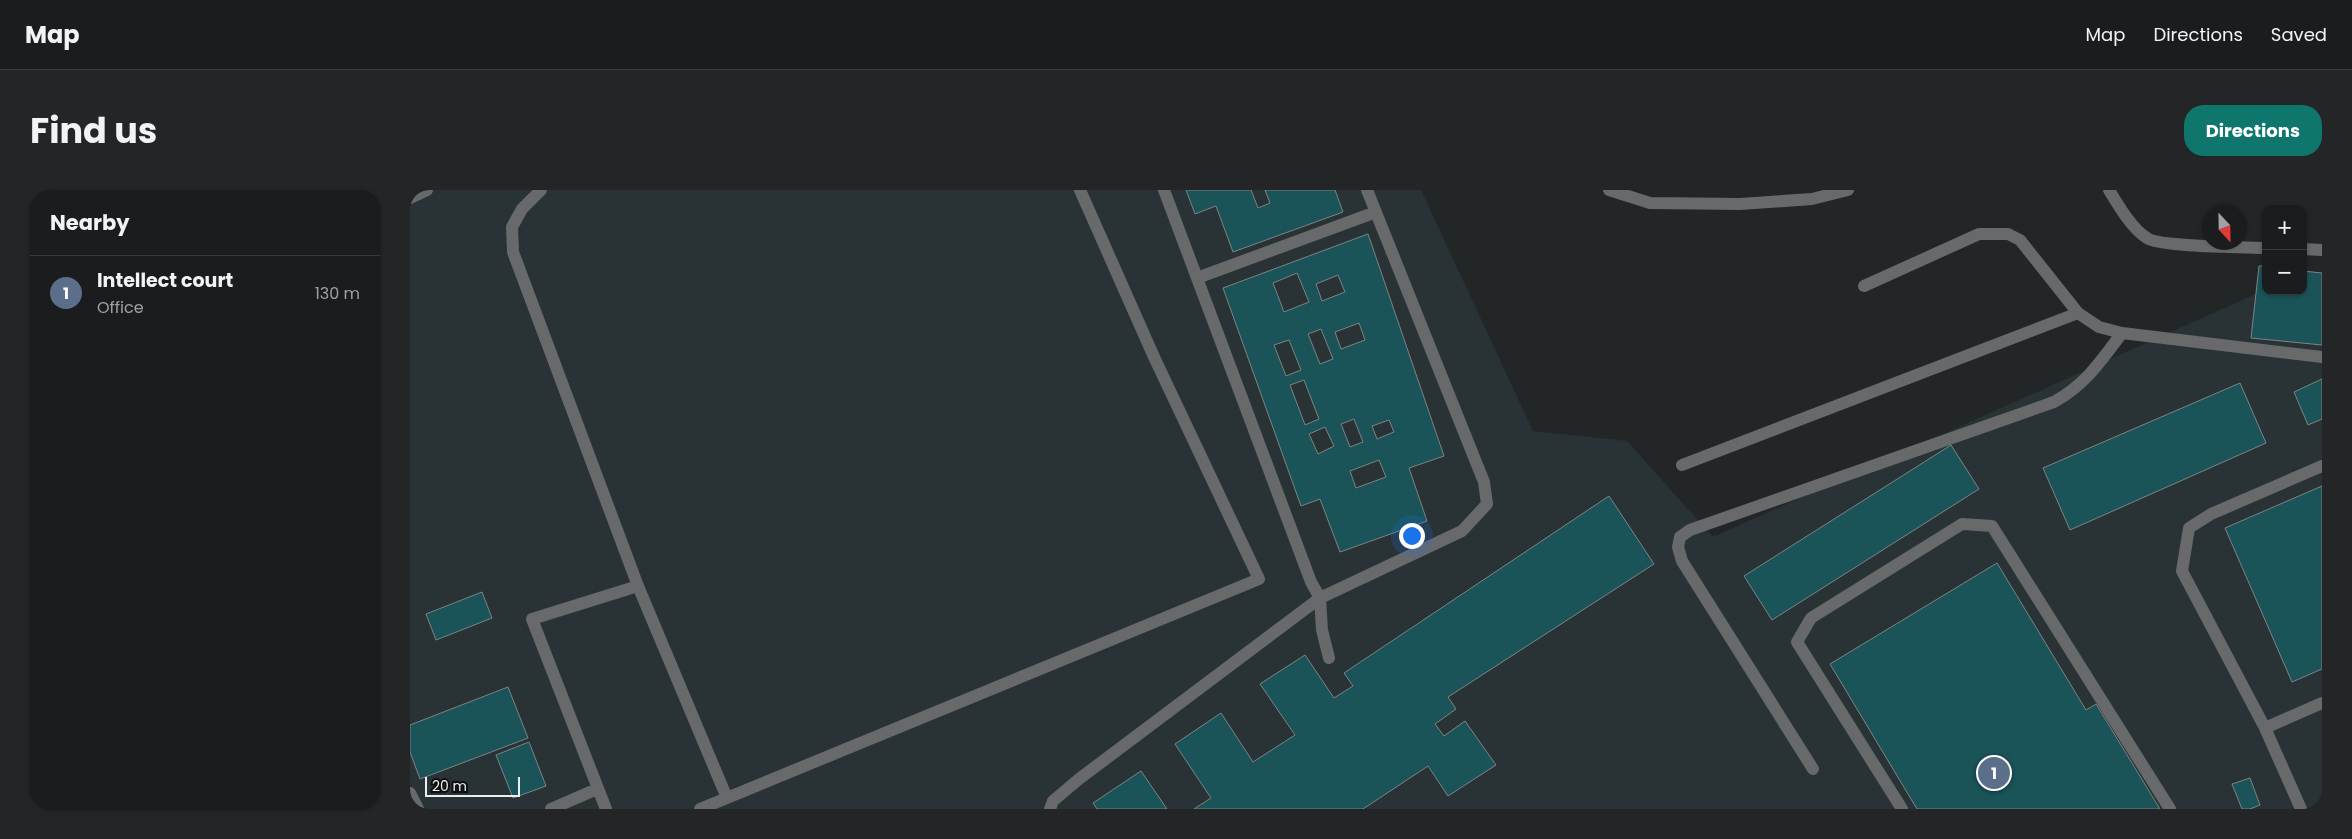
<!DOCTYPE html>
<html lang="en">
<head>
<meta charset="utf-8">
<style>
  body { margin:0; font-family:Poppins,sans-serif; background:#232526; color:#f1f3f6 }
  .controls { position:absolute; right:15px; top:15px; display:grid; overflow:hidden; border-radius:10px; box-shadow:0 1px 4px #0004 }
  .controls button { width:45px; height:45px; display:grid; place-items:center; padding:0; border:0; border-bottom:1px solid #383a3b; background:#1a1c1d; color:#f1f3f6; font:25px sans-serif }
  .compass { position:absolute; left:1792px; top:15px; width:45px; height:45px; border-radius:50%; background:#1a1c1d; box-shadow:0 1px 4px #0004; rotate:158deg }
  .scale { position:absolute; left:15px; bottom:12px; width:95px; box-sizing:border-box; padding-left:5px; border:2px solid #eceeef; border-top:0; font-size:14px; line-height:18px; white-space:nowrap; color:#eceeef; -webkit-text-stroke:4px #0d0f0f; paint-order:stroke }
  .you { position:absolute; left:1001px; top:345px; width:18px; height:18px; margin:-12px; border:4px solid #fff; border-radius:50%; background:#1a73e8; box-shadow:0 0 0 8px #1a73e833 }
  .badge { display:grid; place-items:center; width:32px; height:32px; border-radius:50%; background:#0f766e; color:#fff; font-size:16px; font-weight:700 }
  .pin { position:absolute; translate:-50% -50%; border:2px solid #fff; box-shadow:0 1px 5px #0006 }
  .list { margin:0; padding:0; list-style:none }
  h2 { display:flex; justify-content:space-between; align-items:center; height:65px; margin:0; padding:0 20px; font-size:21px }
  h2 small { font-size:16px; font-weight:400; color:#9fa1a4 }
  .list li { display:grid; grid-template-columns:32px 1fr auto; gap:15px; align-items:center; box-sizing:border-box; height:75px; padding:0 20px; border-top:1px solid #383a3b }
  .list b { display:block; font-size:19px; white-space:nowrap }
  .list p { margin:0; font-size:16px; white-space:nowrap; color:#9fa1a4 }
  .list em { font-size:16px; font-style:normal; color:#9fa1a4 }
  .map { position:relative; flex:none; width:1912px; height:619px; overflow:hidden; border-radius:20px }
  header { display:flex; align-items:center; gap:30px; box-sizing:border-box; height:70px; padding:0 25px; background:#1a1c1d; border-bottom:1px solid #383a3b }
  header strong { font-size:24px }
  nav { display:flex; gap:28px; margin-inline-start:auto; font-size:18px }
  .intro { display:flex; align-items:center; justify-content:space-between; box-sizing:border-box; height:120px; padding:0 30px }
  h1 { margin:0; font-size:35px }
  .button { padding:12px 22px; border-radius:20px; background:#0f766e; color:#fff; font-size:18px; font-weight:700 }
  main { display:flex; gap:30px; padding:0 30px }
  aside { flex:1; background:#1a1c1d; border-radius:20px; box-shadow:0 1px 4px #0004 }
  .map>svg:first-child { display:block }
  .built { fill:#293336 }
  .building { fill:#1a5358; stroke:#7f8383; fill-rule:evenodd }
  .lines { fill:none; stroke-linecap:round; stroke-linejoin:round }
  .service { stroke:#68696a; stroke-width:12 }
  .minor { stroke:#68696a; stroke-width:12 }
  .tertiary { stroke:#68696a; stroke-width:12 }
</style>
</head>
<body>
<header>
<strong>Map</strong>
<nav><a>Map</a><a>Directions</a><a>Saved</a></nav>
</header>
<div class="intro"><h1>Find us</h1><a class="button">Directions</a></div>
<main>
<aside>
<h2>Nearby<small></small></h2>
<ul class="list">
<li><span class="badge" style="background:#5c6f8a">1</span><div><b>Intellect court</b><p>Office</p></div><em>130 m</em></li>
</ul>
</aside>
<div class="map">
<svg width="1912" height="619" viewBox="0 0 1912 619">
  <rect width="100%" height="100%" fill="#232627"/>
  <!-- built -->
  <path class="built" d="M0,0h1011l112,241 94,10 86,96 545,-244 64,3v513h-1912z"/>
  <!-- building -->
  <path class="building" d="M776,0h65l7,18 12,-5 -5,-13h70l8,22 -110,40 -17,-46 -21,8z
    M958,44l76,222 -35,12 18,53 -87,31 -20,-53 -19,7 -78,-218zM887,83l12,29 -25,10 -11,-29zM928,85l7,17 -23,9 -6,-17zM949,133l6,17 -24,9 -6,-17zM911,139l12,30 -13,5 -12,-30zM879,150l12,30 -15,6 -12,-31zM894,190l15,39 -14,6 -15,-40zM944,229l9,23 -13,5 -9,-23zM979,230l5,12 -17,7 -5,-13zM915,237l9,19 -16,8 -9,-20zM969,270l7,17 -30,11 -6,-17z
    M1849,76h7v25h37v-20l19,2v72l-71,-7z
    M1912,189v40l-14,6 -14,-33z
    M1830,193l26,60 -196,87 -27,-62z
    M1541,255l28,44 -207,131 -28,-44z
    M1912,296v183l-30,13 -67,-154z
    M1199,306l45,68 -206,133 8,12 -21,15 9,12 21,-15 31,44 -48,31 -20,-30 -65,43h-169l17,-11 -36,-54 46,-31 32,49 42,-27 -35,-51 45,-29 29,43 19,-12 -9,-13z
    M1587,373l89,147 10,-6 64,105h-243l-87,-145z
    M72,402l10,26 -56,22 -10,-26z
    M98,497l20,51 -108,41 -10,-27v-27z
    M119,552l17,44 -33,12 -17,-43z
    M731,581l26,38h-70l-4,-6z
    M1840,588l10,27 -10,4h-8l-10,-25z"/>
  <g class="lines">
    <!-- service -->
    <path class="service" d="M754,0l147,392 9,16 2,32 7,28
      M787,88l179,-66
      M1454,96l115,-52h29l12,6 58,73 21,14 23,6 200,24
      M1272,275l396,-152
      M1855,538l-83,-157 7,-43 22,-14 111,-48
      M1403,579l-131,-208 -4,-14 2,-10 10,-7 364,-128c32,-18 46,-40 68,-69
      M640,619l3,-8 26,-22 241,-181 142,-67 25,-27 -3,-22 -117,-292
      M1492,619l-105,-167 14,-24 151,-94 30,2 178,283
      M1891,619l-36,-81 57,-25"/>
    <!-- minor -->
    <path class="minor" d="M131,0l-19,19 -10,18 1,25 125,334 -106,33 74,190
      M1699,0c9,15 23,39 38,48 12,9 98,9 119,10
      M1893,59l19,1
      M228,396l89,212
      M0,603l8,16
      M141,619l46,-20
      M290,619l559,-230 -105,-222 -74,-167"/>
    <!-- tertiary -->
    <path class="tertiary" d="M1199,0l41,13 90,1 72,-5 36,-9
      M0,8l17,-8"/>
  </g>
</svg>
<div class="controls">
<button>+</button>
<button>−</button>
</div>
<svg class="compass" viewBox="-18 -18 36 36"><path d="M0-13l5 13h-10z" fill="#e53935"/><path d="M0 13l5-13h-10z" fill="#9fa1a4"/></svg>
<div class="scale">20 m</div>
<div class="you"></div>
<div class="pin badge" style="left:1584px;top:583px;background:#5c6f8a">1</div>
</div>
</main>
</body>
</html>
